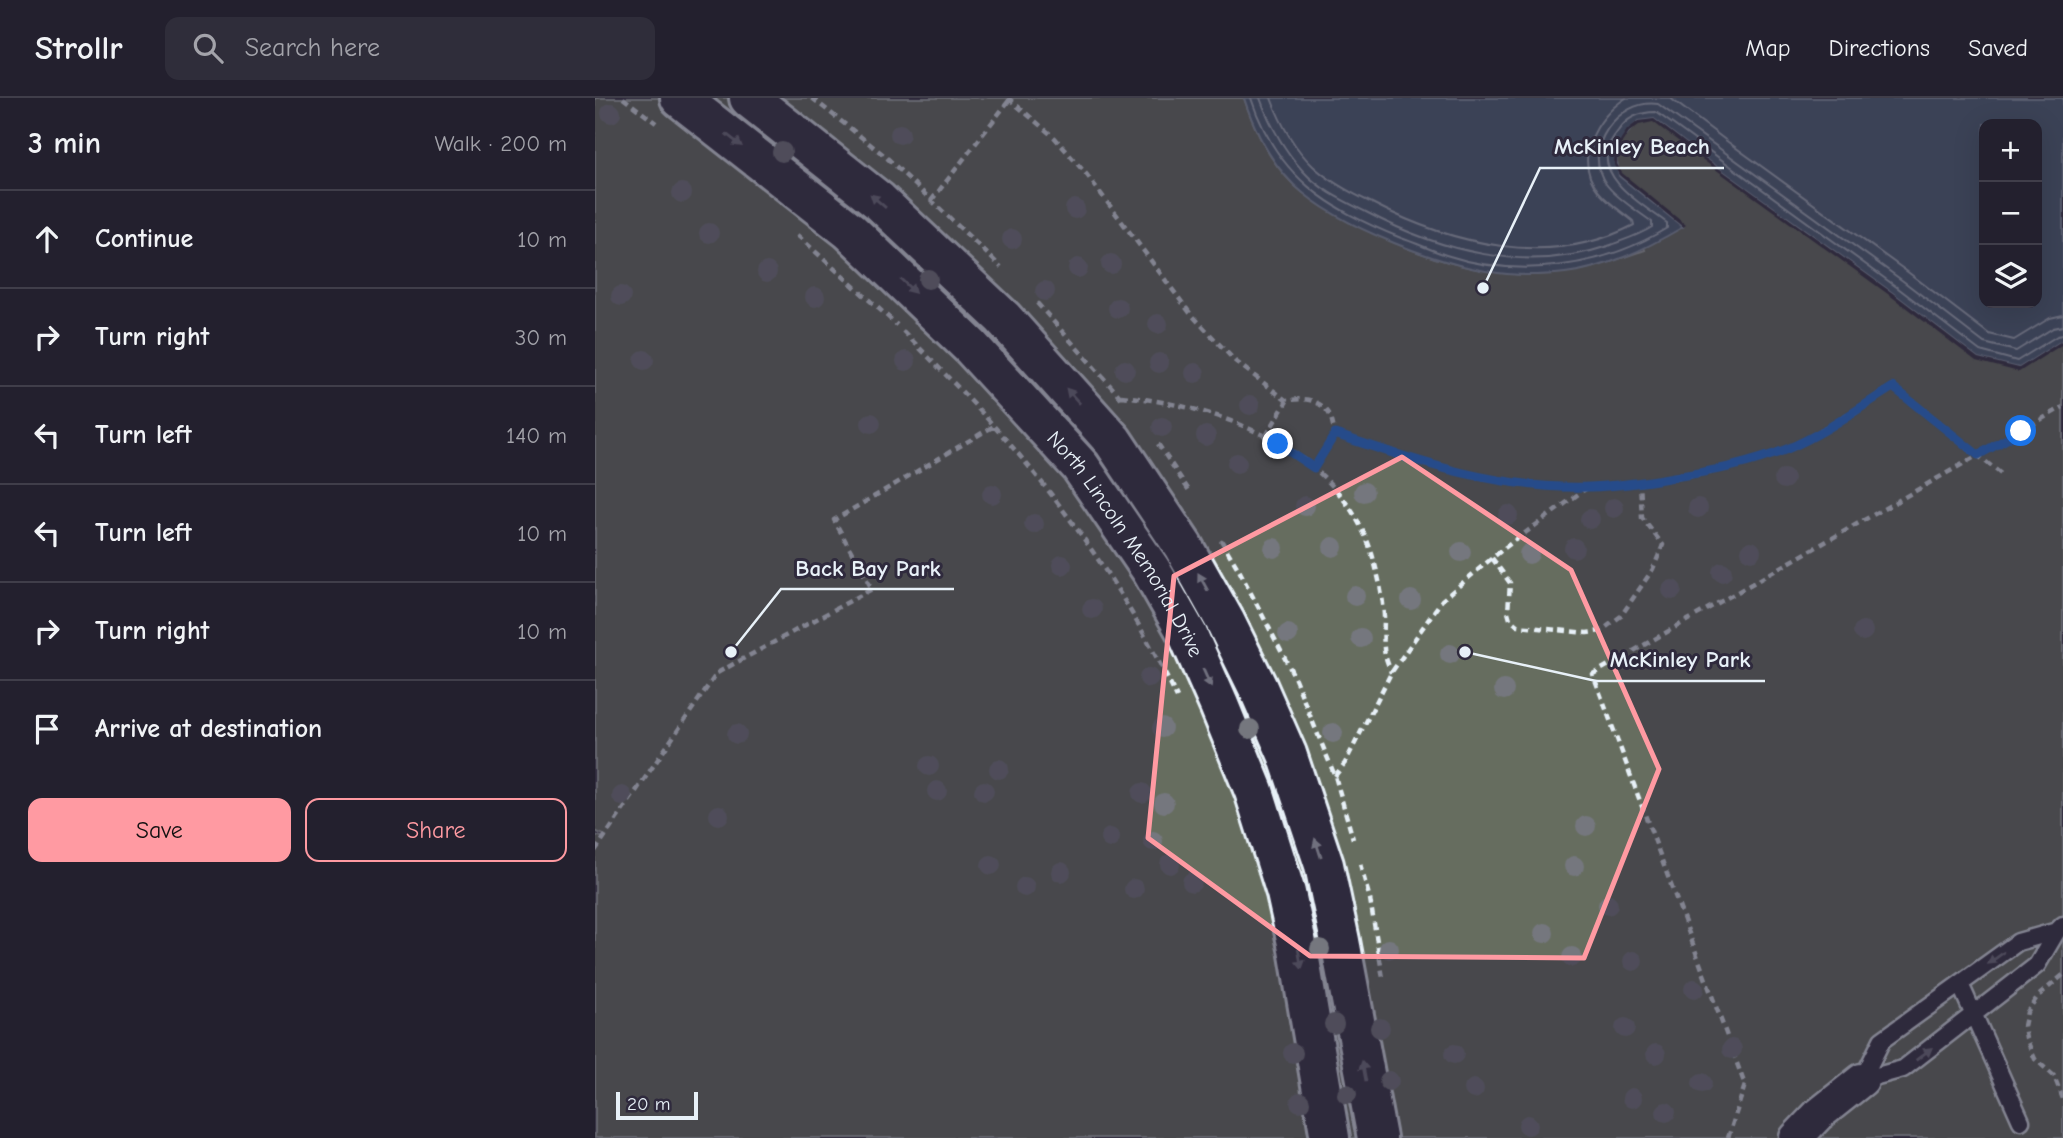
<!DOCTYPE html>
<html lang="en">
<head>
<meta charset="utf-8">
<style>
  body { margin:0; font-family:"Comic Neue",sans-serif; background:#2f2d3a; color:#f1f3f6 }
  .controls { position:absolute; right:21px; top:21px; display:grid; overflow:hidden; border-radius:14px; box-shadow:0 7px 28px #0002 }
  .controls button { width:63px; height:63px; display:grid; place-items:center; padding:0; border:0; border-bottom:2px solid #403e4a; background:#23202e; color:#f1f3f6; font:35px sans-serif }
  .scale { position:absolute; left:21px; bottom:18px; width:82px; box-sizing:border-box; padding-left:7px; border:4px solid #e8f1f8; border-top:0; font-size:19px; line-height:24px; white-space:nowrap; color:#e8f1f8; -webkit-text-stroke:5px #2f2a3d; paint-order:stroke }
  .stop { position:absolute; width:21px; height:21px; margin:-16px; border:5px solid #1a73e8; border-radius:50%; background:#fff }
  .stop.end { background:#1a73e8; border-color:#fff; box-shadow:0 2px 7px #0008 }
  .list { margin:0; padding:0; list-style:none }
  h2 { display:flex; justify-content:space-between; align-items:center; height:91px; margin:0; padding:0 28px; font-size:30px }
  h2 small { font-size:23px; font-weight:400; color:#a3a3aa }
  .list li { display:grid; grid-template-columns:46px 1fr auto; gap:21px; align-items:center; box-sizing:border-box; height:98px; padding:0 28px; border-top:2px solid #403e4a }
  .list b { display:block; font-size:26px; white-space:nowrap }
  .list em { font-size:23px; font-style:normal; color:#a3a3aa }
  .actions { display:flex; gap:14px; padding:21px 28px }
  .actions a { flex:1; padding:16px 0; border:2px solid #ff9aa2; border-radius:14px; text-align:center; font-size:24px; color:#ff9aa2 }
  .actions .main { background:#ff9aa2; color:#111 }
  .icon { flex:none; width:38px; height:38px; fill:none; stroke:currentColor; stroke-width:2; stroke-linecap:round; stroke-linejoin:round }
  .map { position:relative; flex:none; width:1468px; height:1040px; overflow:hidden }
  header { display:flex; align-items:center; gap:42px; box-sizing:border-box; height:98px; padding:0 35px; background:#23202e; border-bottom:2px solid #403e4a }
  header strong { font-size:33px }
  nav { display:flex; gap:38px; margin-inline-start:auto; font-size:24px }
  .search { width:490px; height:63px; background:#2f2d3a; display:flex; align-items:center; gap:18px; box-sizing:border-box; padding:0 24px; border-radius:14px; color:#a3a3aa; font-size:26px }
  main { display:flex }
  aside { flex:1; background:#23202e }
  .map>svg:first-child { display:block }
  .green { fill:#666d5f; stroke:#a7afac; stroke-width:2 }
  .water { fill:#4c6077; stroke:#8a9aab; stroke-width:2; fill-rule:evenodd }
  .pier { fill:#2f2a3d }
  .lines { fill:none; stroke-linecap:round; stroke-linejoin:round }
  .shore { stroke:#aab7c4; stroke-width:2 }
  .lane-casing { stroke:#e8f1f8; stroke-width:21 }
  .street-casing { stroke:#e8f1f8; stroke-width:37 }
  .primary-casing { stroke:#e8f1f8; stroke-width:44 }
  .path { stroke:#e8f1f8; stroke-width:4.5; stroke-dasharray:7 5; stroke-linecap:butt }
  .lane { stroke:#2f2a3d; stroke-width:16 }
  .street { stroke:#2f2a3d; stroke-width:32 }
  .primary { stroke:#2f2a3d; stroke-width:38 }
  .tree { fill:#75777e }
  .oneway { fill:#70707e }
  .route { stroke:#1a73e8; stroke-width:9 }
  .marked { fill:none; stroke:#ff9aa2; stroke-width:5; stroke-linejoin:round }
  .labels { text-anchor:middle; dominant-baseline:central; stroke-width:6; stroke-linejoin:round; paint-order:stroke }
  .street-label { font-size:21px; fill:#e8f1f8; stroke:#2f2a3d }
  .leader { fill:none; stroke:#e8f1f8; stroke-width:2.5 }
  .callout-dot { fill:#e8f1f8; stroke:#2f2a3d; stroke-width:2.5 }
  .callout-label { font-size:23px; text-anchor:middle; font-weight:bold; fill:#e8f1f8; stroke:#2f2a3d; stroke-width:6; stroke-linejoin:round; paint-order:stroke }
</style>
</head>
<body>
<header>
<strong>Strollr</strong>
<div class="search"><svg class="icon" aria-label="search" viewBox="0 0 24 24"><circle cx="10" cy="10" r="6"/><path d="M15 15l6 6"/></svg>Search here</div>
<nav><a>Map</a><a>Directions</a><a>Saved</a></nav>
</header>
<main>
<aside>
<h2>3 min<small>Walk · 200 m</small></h2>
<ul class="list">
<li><svg class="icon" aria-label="ahead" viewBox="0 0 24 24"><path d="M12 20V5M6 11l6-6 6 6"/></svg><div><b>Continue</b></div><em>10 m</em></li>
<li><svg class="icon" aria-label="right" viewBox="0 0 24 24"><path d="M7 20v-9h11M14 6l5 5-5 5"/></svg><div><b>Turn right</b></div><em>30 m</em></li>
<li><svg class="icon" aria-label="left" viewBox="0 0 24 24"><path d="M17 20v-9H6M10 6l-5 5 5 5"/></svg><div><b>Turn left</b></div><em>140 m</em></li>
<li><svg class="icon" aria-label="left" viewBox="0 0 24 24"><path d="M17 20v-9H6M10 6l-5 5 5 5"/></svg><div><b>Turn left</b></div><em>10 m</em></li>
<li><svg class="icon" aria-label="right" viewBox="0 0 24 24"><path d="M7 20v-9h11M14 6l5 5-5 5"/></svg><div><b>Turn right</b></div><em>10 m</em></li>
<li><svg class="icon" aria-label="arrive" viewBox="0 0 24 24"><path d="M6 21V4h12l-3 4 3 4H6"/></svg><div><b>Arrive at destination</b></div></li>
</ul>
<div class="actions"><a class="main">Save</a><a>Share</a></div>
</aside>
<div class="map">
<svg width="1468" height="1040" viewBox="0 0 1468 1040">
  <rect width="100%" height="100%" fill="#2f2a3d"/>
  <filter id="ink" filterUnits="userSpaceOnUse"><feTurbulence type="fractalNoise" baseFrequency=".0143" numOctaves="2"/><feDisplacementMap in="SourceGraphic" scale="14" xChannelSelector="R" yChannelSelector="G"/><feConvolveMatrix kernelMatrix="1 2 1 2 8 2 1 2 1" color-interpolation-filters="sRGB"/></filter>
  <g filter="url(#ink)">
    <!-- green -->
    <path class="green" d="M0,0h649c10,31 26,64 50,87 19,17 41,29 63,40 64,33 139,58 211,47 26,-3 52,-14 77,-22l-26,-75 -4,-27 23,-27 16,-2 365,249 44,-28v798h-1468v-303l10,3 1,-2 -11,-5z"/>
    <!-- water -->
    <path class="water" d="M649,0h819v242l-44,28 -41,-10 -84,-64 -181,-130 -59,-45 -16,2 -23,27 4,28 64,51c-36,21 -75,41 -118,46 -19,2 -39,3 -58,1 -61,-6 -169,-47 -213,-89 -24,-24 -40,-56 -50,-87zM1389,26h53v179h-53z"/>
    <!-- pier -->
    <path class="pier" d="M1059,21l59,45 181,130 84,64 41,10 44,-28v4l-44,28 -43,-11 -84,-64 -181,-131 -58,-44 -14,3 -10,7 -11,17 -1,15 5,9 64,52 -3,2 -64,-52 -5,-10 1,-17 12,-18 11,-9z"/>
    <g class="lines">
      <!-- shore -->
      <path class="shore" d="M656,0c26,79 76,110 150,140 15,5 30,12 45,17 73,24 156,13 221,-27v-5c-22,-17 -72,-44 -58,-78 2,-5 6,-10 9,-14 9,-14 22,-19 38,-19l242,176 82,63 37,10 40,-25 6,-1
        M665,0c10,27 24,52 43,73 17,19 41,30 63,41 74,39 160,62 242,34 15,-6 30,-10 44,-19v-5c-13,-10 -36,-24 -46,-38 -25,-35 12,-86 52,-80l245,177 81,62 32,8 37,-23 10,-2
        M676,0c9,24 23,50 42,68 17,16 38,27 59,37 79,41 178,66 262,22l-1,-4c-11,-9 -25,-18 -34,-29 -27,-32 -3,-75 27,-94
        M1075,0l58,44 181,131 80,61 25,6 36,-22 13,-3"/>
      <defs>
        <path id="lane" d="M1365,886l61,137
          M1267,982l41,-11 134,-104 20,-34 6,-6
          M1267,982l20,-40 136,-98 39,-11"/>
        <path id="street" d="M1201,1040l22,-23 44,-35"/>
        <g id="primary">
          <path id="s1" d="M85,0l170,133 121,116 109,119 71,104 37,65 31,70 35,86 32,102 12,55 32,190"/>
          <path d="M154,0l130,103 124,117 110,123 70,105 42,75 33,67 29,66 37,111 16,76 37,197"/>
        </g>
      </defs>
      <!-- lane casing -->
      <use href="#lane" class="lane-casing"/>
      <!-- street casing -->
      <use href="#street" class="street-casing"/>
      <!-- primary casing -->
      <use href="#primary" class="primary-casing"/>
      <!-- path -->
      <path class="path" d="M28,0l33,25
        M217,0l73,58 116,111
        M413,0l47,40 32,37 103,138 45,48 52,40c15,-4 31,-2 41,11 4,5 5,15 7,22 83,28 165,55 254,53 29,-1 57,-5 85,-10 39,-5 77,-13 113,-28 37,-16 72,-41 106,-62l108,87
        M336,103l80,-103
        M202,137l100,90
        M442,205l87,98
        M308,233c40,41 81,82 117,125 62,73 116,156 157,242
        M526,298c99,10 218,53 251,158 6,20 11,41 12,62 0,11 -1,21 0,32 0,8 5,17 7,25
        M671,338l21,-35
        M563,346l32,48
        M719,370l21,-34
        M626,442l18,30 54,104 42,102 18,63
        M897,460l18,25 -2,29 2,7 8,7 69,7 14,-2 20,-15 32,-47 10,-24 -21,-27 -2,-35
        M740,678l10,-13 46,-90 51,-73 61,-51 85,-62
        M0,753l122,-178 155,-84 -38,-69 160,-94
        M765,766l10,35 13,79
        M1468,877l-25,21 -11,16 -3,14 2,12 9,21 19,17 9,23
        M1133,1040l17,-53 -152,-411 470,-267"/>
      <!-- lane -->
      <use href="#lane" class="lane"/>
      <!-- street -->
      <use href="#street" class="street"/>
      <!-- primary -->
      <use href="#primary" class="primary"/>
    </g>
    <!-- trees -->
    <g class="tree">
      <circle cx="16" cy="15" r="10"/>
      <circle cx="305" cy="36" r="10"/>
      <circle cx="187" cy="54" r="10"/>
      <circle cx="87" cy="95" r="10"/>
      <circle cx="480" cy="111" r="10"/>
      <circle cx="114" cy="135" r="10"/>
      <circle cx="417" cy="141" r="10"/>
      <circle cx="516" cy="166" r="10"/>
      <circle cx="483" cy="170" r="10"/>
      <circle cx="172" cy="174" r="10"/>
      <circle cx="333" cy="181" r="10"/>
      <circle cx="450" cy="193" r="10"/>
      <circle cx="26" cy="198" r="10"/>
      <circle cx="220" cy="199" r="10"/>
      <circle cx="523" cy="210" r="10"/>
      <circle cx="563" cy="226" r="10"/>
      <circle cx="49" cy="262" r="10"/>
      <circle cx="311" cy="263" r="10"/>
      <circle cx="564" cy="265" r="10"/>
      <circle cx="530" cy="272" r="10"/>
      <circle cx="600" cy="275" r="10"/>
      <circle cx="655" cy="307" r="10"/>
      <circle cx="276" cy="325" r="10"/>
      <circle cx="567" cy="329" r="10"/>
      <circle cx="611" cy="338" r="10"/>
      <circle cx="642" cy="365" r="10"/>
      <circle cx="1189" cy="381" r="10"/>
      <circle cx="769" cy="394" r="10"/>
      <circle cx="397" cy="396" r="10"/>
      <circle cx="710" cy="408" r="10"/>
      <circle cx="1019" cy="410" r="10"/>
      <circle cx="1103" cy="410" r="10"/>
      <circle cx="913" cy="417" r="10"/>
      <circle cx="995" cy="421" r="10"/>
      <circle cx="439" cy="426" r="10"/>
      <circle cx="738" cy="449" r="10"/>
      <circle cx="679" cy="450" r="10"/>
      <circle cx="979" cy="450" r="10"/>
      <circle cx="1156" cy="453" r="10"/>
      <circle cx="866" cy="454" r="10"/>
      <circle cx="934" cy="456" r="10"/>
      <circle cx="467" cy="467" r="10"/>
      <circle cx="1127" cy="474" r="10"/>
      <circle cx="1077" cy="492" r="10"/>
      <circle cx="760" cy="498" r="10"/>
      <circle cx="816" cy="502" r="10"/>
      <circle cx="497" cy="511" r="10"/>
      <circle cx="1268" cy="533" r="10"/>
      <circle cx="693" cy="536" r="10"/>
      <circle cx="766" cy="540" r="10"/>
      <circle cx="855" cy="556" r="10"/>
      <circle cx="554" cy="580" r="10"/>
      <circle cx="909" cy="592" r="10"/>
      <circle cx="567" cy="630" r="10"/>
      <circle cx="655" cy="631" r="10"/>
      <circle cx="738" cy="635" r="10"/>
      <circle cx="142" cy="636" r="10"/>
      <circle cx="334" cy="668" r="10"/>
      <circle cx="404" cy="671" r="10"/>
      <circle cx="342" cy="693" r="10"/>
      <circle cx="389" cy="693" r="10"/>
      <circle cx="547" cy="695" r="10"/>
      <circle cx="27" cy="698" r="10"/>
      <circle cx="569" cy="705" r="10"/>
      <circle cx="124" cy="717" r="10"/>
      <circle cx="991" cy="728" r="10"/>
      <circle cx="515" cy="740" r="10"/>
      <circle cx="558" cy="743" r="10"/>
      <circle cx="575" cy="766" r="10"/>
      <circle cx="396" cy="767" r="10"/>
      <circle cx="979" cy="768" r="10"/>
      <circle cx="466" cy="774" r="10"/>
      <circle cx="597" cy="784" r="10"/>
      <circle cx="430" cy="789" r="10"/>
      <circle cx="539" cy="791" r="10"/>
      <circle cx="1013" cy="807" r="10"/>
      <circle cx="949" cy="835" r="10"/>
      <circle cx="725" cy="851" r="10"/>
      <circle cx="794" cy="851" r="10"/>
      <circle cx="977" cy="859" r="10"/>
      <circle cx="1038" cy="863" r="10"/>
      <circle cx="1099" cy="891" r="10"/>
      <circle cx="739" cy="926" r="10"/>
      <circle cx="785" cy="930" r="10"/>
      <circle cx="1030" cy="930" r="10"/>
      <circle cx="1137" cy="951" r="10"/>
      <circle cx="698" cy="955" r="10"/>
      <circle cx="859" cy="956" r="10"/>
      <circle cx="1061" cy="956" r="10"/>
      <circle cx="794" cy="983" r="10"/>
      <circle cx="1107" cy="985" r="10"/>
      <circle cx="879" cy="991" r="10"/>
      <circle cx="752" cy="996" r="10"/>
      <circle cx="1037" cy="1000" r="10"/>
      <circle cx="705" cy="1004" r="10"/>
      <circle cx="1071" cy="1014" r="10"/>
      <circle cx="933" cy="1027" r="10"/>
    </g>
    <!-- one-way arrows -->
    <defs><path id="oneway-solid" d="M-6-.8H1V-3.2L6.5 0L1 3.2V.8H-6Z" transform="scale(1.75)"/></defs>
    <g class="oneway">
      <use href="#oneway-solid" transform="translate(139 42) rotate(38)"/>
      <use href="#oneway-solid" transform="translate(283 103) rotate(-139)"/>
      <use href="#oneway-solid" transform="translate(313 188) rotate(44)"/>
      <use href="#oneway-solid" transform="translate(478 298) rotate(-132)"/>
      <use href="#oneway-solid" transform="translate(608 484) rotate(-119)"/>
      <use href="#oneway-solid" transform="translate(612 580) rotate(66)"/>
      <use href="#oneway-solid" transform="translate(723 750) rotate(-108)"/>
      <use href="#oneway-solid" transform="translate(1401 860) rotate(144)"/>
      <use href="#oneway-solid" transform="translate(705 861) rotate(80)"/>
      <use href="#oneway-solid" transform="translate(1329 956) rotate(-38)"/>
      <use href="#oneway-solid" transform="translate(769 973) rotate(-101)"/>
    </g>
  </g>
  <g class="lines" filter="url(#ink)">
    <!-- route -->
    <path class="route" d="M683,346l36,24 21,-34c83,28 164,56 254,53 29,-1 57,-5 85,-10 39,-6 77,-13 113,-28 38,-16 72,-41 106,-62l85,68 43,-24"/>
  </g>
  <!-- marked area -->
  <path d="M0 0H1468V1040H0ZM807,359l169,113 88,199 -75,189 -274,-2 -162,-118 26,-262z" fill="#2f2a3d" fill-opacity=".55" fill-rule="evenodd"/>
  <path class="marked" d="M807,359l169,113 88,199 -75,189 -274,-2 -162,-118 26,-262z"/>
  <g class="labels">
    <!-- street labels -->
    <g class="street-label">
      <text stroke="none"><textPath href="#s1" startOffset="635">North Lincoln Memorial Drive</textPath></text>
    </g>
  </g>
  <!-- callouts -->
  <path class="leader" d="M888 190L945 70H1129M136 554L186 491H359M870 554L1001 583H1170"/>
  <g class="callout-dot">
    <circle cx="888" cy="190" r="7"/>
    <circle cx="136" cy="554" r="7"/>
    <circle cx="870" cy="554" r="7"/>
  </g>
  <g class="callout-label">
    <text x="1037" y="56">McKinley Beach</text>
    <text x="273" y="478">Back Bay Park</text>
    <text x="1085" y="569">McKinley Park</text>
  </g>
</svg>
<div class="controls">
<button>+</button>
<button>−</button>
<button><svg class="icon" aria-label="layers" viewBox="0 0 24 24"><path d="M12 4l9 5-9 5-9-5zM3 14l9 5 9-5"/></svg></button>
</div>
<div class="scale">20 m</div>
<div class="stop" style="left:1426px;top:333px"></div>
<div class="stop end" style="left:683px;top:346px"></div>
</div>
</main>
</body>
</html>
